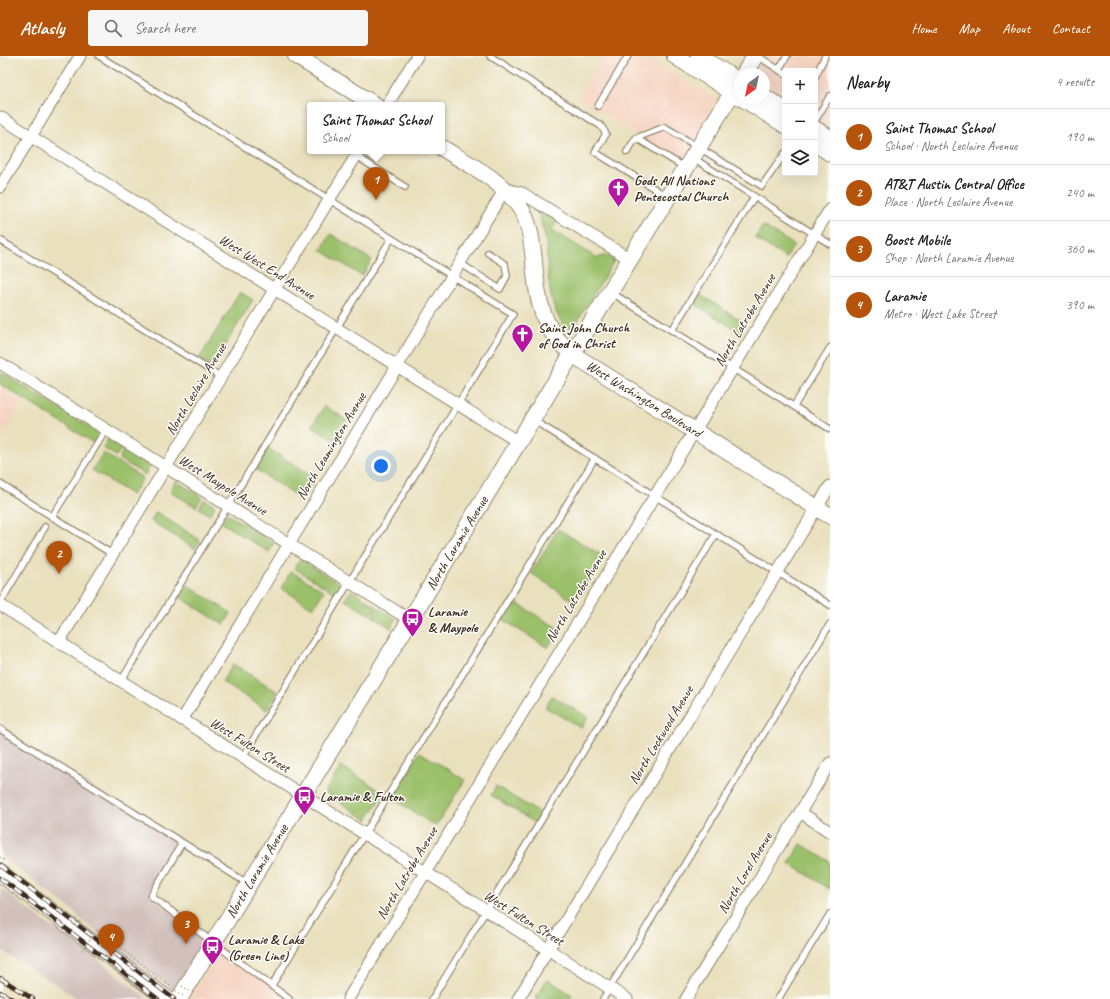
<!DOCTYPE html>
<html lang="en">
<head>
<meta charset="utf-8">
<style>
  body { margin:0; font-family:Caveat,sans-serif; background:#f6f6f6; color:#222 }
  .controls { position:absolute; right:12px; top:12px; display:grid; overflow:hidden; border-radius:4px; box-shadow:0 4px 16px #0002 }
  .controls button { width:36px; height:36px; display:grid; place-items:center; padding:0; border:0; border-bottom:1px solid #e0e0e0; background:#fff; color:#222; font:20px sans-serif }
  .compass { position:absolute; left:734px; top:12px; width:36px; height:36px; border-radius:50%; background:#fff; box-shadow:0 4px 16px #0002; rotate:213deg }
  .you { position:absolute; left:381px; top:410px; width:14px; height:14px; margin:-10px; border:3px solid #fff; border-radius:50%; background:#1a73e8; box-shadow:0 0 0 6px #1a73e833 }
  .badge { display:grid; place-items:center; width:26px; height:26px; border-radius:50%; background:#b45309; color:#fff; font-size:13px; font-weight:700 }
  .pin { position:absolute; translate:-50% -33px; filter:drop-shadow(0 1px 2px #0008) }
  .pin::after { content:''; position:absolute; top:21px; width:14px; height:12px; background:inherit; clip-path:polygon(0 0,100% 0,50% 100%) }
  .popup { position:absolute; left:307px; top:46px; width:138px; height:52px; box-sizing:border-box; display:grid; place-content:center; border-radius:4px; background:#fff; filter:drop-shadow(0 1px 3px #0005); font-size:13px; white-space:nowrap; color:#767676 }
  .popup b { font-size:15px; color:#222 }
  .popup::after { content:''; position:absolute; left:50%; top:100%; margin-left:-8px; border:8px solid transparent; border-top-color:#fff }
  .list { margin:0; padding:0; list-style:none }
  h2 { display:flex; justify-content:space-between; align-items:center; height:52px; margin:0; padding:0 16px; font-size:17px }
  h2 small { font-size:13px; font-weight:400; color:#767676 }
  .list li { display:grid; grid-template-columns:26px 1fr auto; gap:12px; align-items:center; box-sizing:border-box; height:56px; padding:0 16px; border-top:1px solid #e0e0e0 }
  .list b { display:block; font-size:15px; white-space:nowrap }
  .list p { margin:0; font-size:13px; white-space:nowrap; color:#767676 }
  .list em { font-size:13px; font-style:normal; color:#767676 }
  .icon { flex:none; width:22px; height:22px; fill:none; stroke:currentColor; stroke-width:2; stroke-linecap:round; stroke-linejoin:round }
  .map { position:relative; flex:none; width:830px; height:943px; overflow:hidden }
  header { display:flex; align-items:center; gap:24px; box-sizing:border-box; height:56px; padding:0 20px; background:#b45309; color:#fff }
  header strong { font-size:19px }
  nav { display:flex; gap:22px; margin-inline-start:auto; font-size:14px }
  .search { width:280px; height:36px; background:#f6f6f6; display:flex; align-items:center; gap:10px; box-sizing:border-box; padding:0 14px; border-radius:4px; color:#767676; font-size:15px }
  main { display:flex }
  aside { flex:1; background:#fff }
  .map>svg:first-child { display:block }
  .built { fill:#f5d3c1 }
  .industrial { fill:#d1c0bc }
  .green { fill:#9bc06b; stroke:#6b7544 }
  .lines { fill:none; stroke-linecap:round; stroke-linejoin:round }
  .lane-casing { stroke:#92856e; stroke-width:8 }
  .street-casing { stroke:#92856e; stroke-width:13 }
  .secondary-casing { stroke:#92856e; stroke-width:18 }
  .path { stroke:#92856e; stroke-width:1.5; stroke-dasharray:1 3; stroke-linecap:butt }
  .lane { stroke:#fff; stroke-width:5.5 }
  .street { stroke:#fff; stroke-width:11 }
  .secondary { stroke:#fff; stroke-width:16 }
  .rail-casing { stroke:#3b2a1e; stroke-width:4.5 }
  .rail { stroke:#fdfcf7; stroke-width:3; stroke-dasharray:9; stroke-linecap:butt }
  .path-bridge { stroke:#92856e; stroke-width:1.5; stroke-dasharray:1 3; stroke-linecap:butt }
  .labels { text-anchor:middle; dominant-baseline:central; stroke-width:3; stroke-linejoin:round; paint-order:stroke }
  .poi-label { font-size:14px; font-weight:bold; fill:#3b2a1e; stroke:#fdfcf7; text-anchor:start }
  .street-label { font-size:14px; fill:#3b2a1e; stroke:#fdfcf7 }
</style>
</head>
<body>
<header>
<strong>Atlasly</strong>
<div class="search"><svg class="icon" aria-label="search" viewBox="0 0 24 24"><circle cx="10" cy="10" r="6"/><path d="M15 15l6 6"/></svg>Search here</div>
<nav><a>Home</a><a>Map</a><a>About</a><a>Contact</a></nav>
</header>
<main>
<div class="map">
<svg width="830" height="943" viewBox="0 0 830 943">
  <rect width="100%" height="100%" fill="#fdfcf7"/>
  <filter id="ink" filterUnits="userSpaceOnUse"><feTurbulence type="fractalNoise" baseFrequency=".025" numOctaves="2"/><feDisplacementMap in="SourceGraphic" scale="8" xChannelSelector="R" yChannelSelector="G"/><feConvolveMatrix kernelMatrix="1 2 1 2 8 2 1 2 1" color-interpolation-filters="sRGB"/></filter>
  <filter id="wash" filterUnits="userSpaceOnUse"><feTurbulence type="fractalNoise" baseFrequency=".012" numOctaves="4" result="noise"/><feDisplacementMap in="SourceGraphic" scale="16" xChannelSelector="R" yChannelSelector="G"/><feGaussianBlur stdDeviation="0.9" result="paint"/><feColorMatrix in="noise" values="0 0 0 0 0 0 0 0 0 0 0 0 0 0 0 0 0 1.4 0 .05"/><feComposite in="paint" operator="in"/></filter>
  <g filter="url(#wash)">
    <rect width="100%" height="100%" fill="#e9e0bd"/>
    <!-- built -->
    <path class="built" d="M604,0h36l79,44 -31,68 -110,-71z
      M768,0h62v69l-15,-9v-45h-30v26l-21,-13v-10h-7z
      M0,331l23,15 -23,36z
      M221,892l68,51h-99z"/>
    <!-- industrial -->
    <path class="industrial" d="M0,673l182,114 -31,53 55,41 -9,14 -6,21 -14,21 -97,-74 -5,-7 -75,-57z
      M0,832l58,44 12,6 78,61h-69l-79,-49z"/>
    <!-- green -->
    <path class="green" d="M536,151l16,10 4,8 -7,3 48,30 11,-3 7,4 -44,73c-26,-21 -22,-60 -25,-90 -2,-12 -6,-24 -10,-35z
      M763,170l31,19 -8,13 -31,-20z
      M331,178l41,26 -10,16 -41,-26z
      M240,236l13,8 -41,66 -13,-7z
      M699,238l46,29 -5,9 -44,-27z
      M1,316l100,62 -6,10 -95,-60z
      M324,350l23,14 -12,20 -23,-14z
      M108,383l14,9 -6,8 -13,-8z
      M268,392l47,30 -14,21 -46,-30z
      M124,393l27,16 -6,10 -26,-16z
      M103,397l40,25 -11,17 -40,-25z
      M176,425l26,16 -6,10 -26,-16z
      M204,443l10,6v3l-5,7 -10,-7z
      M156,456l44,28 -5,9 -44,-28z
      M227,458l23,14 -6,9 -22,-14z
      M252,473l22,14 -5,9 -23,-14z
      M558,473l45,27 -28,46 -44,-29z
      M300,503l43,27 -5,9 -44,-27z
      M291,515l33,20 -11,17 -32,-20z
      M187,529l44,28 -7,12 -44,-28z
      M351,534l25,16 -6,9 -25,-15z
      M513,545l46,28 -11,19 -46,-29z
      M377,551l19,12 -5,9 -19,-12z
      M233,608l45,28 -11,18 -45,-28z
      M552,640l36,21 -7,11 -36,-21z
      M420,696l45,28 -29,46 -45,-28z
      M341,710l43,27 -17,27 -42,-28z
      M496,730l45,28 -6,9 -44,-28z
      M801,788l29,18v27l-41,-26z
      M547,923l25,16 -3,4h-34z"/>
  </g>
  <g filter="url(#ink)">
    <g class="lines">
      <defs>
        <path id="lane" d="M99,0l414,258 -271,444
          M490,0l111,70 5,8 -11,18 73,45
          M758,0l27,18
          M779,13l8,-13
          M815,21l10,-21
          M598,50l30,-50
          M815,65l15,-25
          M627,96l9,-14
          M356,100l49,31
          M693,102l137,86
          M684,111l-48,-29 29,-11 97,59 23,-33
          M0,184l221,137
          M460,207l40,26 7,-13 -2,-12 -17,-11
          M612,237l218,136
          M672,274l82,-133
          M794,350l36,-58
          M533,364l297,185
          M0,428l112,70
          M52,461l54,-87
          M0,547l45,-76
          M121,625l270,-442
          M0,673l247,154
          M182,787l-31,53 138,103
          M272,929l323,-527
          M432,943l284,-465
          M603,943l227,-375
          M778,943l52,-85"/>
        <path id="street" d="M387,49l30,-49
          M0,61l518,325
          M0,131l80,-131
          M0,307l410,257
          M0,549l627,394
          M59,586l300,-491
          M182,664l323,-531 17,4 108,66
          M800,756l30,20
          M348,943l482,-790
          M518,943l312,-513
          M686,943l144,-236"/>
        <path id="secondary" d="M296,0l79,49
          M675,0l65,41
          M699,0l41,26
          M744,18l11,-18
          M764,41l21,13
          M742,42l43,27
          M815,73l15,9
          M815,87l15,10
          M442,92c28,17 60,32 79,61 8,13 10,28 12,43 3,30 4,62 24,87 4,5 10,10 15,15l258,162
          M0,817l167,126
          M179,943l451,-740 110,-179"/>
      </defs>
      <!-- lane casing -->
      <use href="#lane" class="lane-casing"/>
      <!-- street casing -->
      <use href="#street" class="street-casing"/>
      <!-- secondary casing -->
      <use href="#secondary" class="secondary-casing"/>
      <!-- path -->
      <path class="path" d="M0,801l5,4
        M139,942v1"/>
      <!-- lane -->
      <use href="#lane" class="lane"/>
      <!-- street -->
      <use href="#street" class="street"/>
      <!-- secondary -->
      <use href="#secondary" class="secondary"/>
      <defs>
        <path id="rail" d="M0,809l174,134
          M0,822l158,121
          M0,922l33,21
          M0,936l12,7"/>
      </defs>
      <!-- rail casing -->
      <use href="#rail" class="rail-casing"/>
      <!-- rail -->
      <use href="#rail" class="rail"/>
      <!-- path-bridge -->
      <path class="path-bridge" d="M82,894l15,-20 86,66
        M182,930l12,8"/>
    </g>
  </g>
  <!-- icons -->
  <defs>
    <symbol id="church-pin" viewBox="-11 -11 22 30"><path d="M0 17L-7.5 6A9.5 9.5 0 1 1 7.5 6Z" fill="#b5179e" stroke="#fdfcf7"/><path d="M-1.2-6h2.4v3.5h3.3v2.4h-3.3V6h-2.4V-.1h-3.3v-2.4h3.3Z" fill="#fff"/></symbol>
    <symbol id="bus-pin" viewBox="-11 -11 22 30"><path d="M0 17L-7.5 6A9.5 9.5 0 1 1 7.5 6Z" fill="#b5179e" stroke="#fdfcf7"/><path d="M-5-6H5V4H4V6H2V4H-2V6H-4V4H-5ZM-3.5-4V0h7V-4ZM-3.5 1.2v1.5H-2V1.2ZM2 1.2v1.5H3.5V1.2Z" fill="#fff"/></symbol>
  </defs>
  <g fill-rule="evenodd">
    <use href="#church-pin" x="606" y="120" width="25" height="34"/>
    <use href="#church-pin" x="510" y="266" width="25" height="34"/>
    <use href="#bus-pin" x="400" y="550" width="25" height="34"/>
    <use href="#bus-pin" x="292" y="728" width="25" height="34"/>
    <use href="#bus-pin" x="200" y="878" width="25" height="34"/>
  </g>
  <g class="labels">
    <!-- poi labels -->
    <g class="poi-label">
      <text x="634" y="124">Gods All Nations<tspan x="634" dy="16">Pentecostal Church</tspan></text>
      <text x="538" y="271">Saint John Church<tspan x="538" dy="16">of God in Christ</tspan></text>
      <text x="428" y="555">Laramie<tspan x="428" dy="16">&amp; Maypole</tspan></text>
      <text x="320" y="740">Laramie &amp; Fulton</text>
      <text x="228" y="883">Laramie &amp; Lake<tspan x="228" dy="16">(Green Line)</tspan></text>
    </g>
    <!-- street labels -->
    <g class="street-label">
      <text transform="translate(267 211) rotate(32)">West West End Avenue</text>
      <text transform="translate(745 264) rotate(-59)">North Latrobe Avenue</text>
      <text transform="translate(196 333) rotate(-59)">North Leclaire Avenue</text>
      <text transform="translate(644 343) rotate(32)">West Washington Boulevard</text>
      <text transform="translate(331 390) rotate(-59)">North Leamington Avenue</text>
      <text transform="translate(223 429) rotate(32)">West Maypole Avenue</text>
      <text transform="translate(457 487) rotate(-59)">North Laramie Avenue</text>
      <text transform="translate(576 540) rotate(-59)">North Latrobe Avenue</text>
      <text transform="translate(661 679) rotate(-59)">North Lockwood Avenue</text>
      <text transform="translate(250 689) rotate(32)">West Fulton Street</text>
      <text transform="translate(257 815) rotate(-59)">North Laramie Avenue</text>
      <text transform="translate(407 817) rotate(-59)">North Latrobe Avenue</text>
      <text transform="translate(745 817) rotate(-59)">North Lorel Avenue</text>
      <text transform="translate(524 862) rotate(32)">West Fulton Street</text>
    </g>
  </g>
</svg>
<div class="controls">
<button>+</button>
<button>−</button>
<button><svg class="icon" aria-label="layers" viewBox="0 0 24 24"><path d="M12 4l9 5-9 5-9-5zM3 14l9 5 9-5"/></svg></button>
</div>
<svg class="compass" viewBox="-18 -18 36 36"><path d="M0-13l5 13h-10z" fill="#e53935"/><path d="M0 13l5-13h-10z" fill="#767676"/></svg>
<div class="you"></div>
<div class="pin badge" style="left:376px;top:144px">1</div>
<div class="popup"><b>Saint Thomas School</b>School</div>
<div class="pin badge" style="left:59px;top:518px">2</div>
<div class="pin badge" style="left:186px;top:888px">3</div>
<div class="pin badge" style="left:111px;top:901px">4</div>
</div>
<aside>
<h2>Nearby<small>4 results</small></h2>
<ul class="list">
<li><span class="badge">1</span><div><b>Saint Thomas School</b><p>School · North Leclaire Avenue</p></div><em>190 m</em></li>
<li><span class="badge">2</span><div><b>AT&amp;T Austin Central Office</b><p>Place · North Leclaire Avenue</p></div><em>240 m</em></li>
<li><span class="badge">3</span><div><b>Boost Mobile</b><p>Shop · North Laramie Avenue</p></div><em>360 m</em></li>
<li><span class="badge">4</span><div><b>Laramie</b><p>Metro · West Lake Street</p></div><em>390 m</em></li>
</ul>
</aside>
</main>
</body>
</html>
